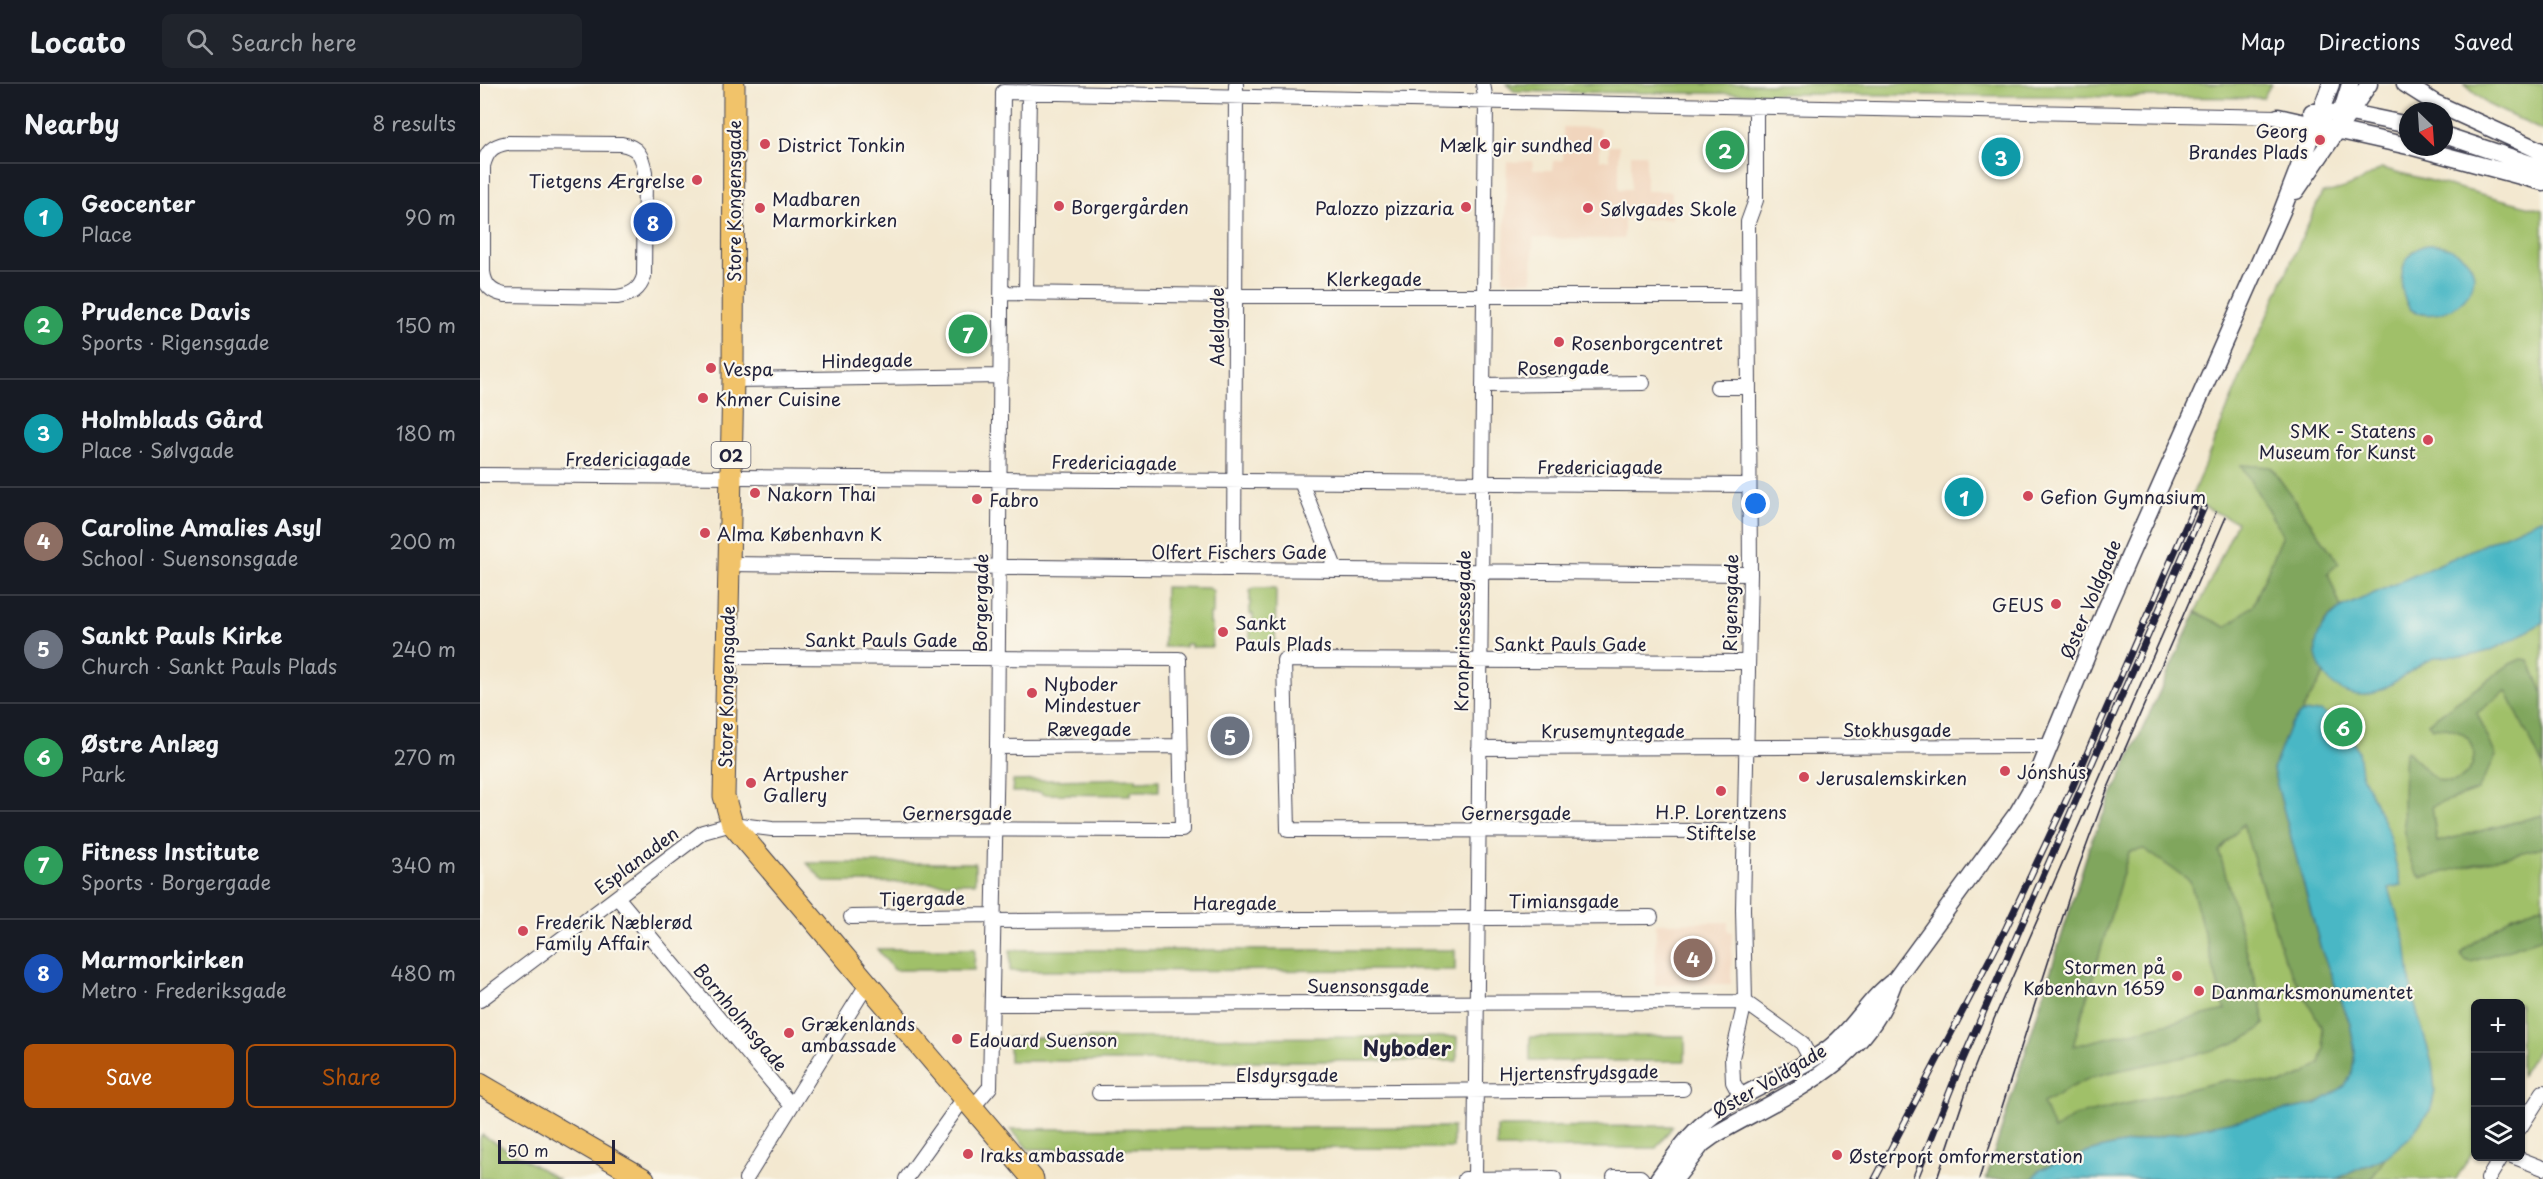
<!DOCTYPE html>
<html lang="en">
<head>
<meta charset="utf-8">
<style>
  body { margin:0; font-family:"Playpen Sans",sans-serif; background:#20242c; color:#f1f3f6 }
  .controls { position:absolute; right:18px; bottom:18px; display:grid; overflow:hidden; border-radius:9px; box-shadow:0 2px 4px #0004 }
  .controls button { width:54px; height:54px; display:grid; place-items:center; padding:0; border:0; border-bottom:2px solid #363941; background:#171b24; color:#f1f3f6; font:30px sans-serif }
  .compass { position:absolute; left:1919px; top:18px; width:54px; height:54px; border-radius:50%; background:#171b24; box-shadow:0 2px 4px #0004; rotate:155deg }
  .scale { position:absolute; left:18px; bottom:15px; width:117px; box-sizing:border-box; padding-left:6px; border:3px solid #22223b; border-top:0; font-size:16px; line-height:21px; white-space:nowrap; color:#22223b; -webkit-text-stroke:4px #fbf7ec; paint-order:stroke }
  .you { position:absolute; left:1276px; top:420px; width:21px; height:21px; margin:-15px; border:4px solid #fff; border-radius:50%; background:#1a73e8; box-shadow:0 0 0 9px #1a73e833 }
  .badge { display:grid; place-items:center; width:39px; height:39px; border-radius:50%; background:#b45309; color:#fff; font-size:20px; font-weight:700 }
  .pin { position:absolute; translate:-50% -50%; border:3px solid #fff; box-shadow:0 2px 6px #0006 }
  .list { margin:0; padding:0; list-style:none }
  h2 { display:flex; justify-content:space-between; align-items:center; height:78px; margin:0; padding:0 24px; font-size:26px }
  h2 small { font-size:20px; font-weight:400; color:#9ea1a6 }
  .list li { display:grid; grid-template-columns:39px 1fr auto; gap:18px; align-items:center; box-sizing:border-box; height:108px; padding:0 24px; border-top:2px solid #363941 }
  .list b { display:block; font-size:22px; white-space:nowrap }
  .list p { margin:0; font-size:20px; white-space:nowrap; color:#9ea1a6 }
  .list em { font-size:20px; font-style:normal; color:#9ea1a6 }
  .actions { display:flex; gap:12px; padding:18px 24px }
  .actions a { flex:1; padding:14px 0; border:2px solid #b45309; border-radius:9px; text-align:center; font-size:21px; color:#b45309 }
  .actions .main { background:#b45309; color:#fff }
  .icon { flex:none; width:33px; height:33px; fill:none; stroke:currentColor; stroke-width:2; stroke-linecap:round; stroke-linejoin:round }
  .map { position:relative; flex:none; width:2063px; height:1095px; overflow:hidden }
  header { display:flex; align-items:center; gap:36px; box-sizing:border-box; height:84px; padding:0 30px; background:#171b24; border-bottom:2px solid #363941 }
  header strong { font-size:28px }
  nav { display:flex; gap:33px; margin-inline-start:auto; font-size:21px }
  .search { width:420px; height:54px; background:#20242c; display:flex; align-items:center; gap:15px; box-sizing:border-box; padding:0 21px; border-radius:9px; color:#9ea1a6; font-size:22px }
  main { display:flex }
  aside { flex:1; background:#171b24 }
  .map>svg:first-child { display:block }
  .built { fill:#f1d5bd }
  .green { fill:#a0c069; stroke:#617152; stroke-width:1.5 }
  .forest { fill:#80a65d; stroke:#51644c; stroke-width:1.5; fill-rule:evenodd }
  .water { fill:#4ab7c5; stroke:#366c80; stroke-width:1.5 }
  .lines { fill:none; stroke-linecap:round; stroke-linejoin:round }
  .minor-casing { stroke:#414051; stroke-width:16 }
  .tertiary-casing { stroke:#414051; stroke-width:19 }
  .primary-casing { stroke:#414051; stroke-width:23 }
  .minor { stroke:#fff; stroke-width:14 }
  .tertiary { stroke:#fff; stroke-width:16 }
  .primary { stroke:#f1c36a; stroke-width:21 }
  .tram { stroke:#22223b; stroke-width:1.5 }
  .rail-casing { stroke:#22223b; stroke-width:7 }
  .rail { stroke:#fbf7ec; stroke-width:4.5; stroke-dasharray:14; stroke-linecap:butt }
  .poi-dot { fill:#d1495b; stroke:#fbf7ec; stroke-width:2 }
  .labels { text-anchor:middle; dominant-baseline:central; stroke-width:4.5; stroke-linejoin:round; paint-order:stroke }
  .shield { fill:#fbf7ec; stroke:#636270; stroke-width:1.5 }
  .shield-label { font-size:16px; font-weight:bold; fill:#22223b }
  .poi-label { font-size:18px; fill:#22223b; stroke:#fbf7ec; text-anchor:start }
  .street-label { font-size:18px; fill:#22223b; stroke:#fbf7ec }
  .quarter-label { font-size:21px; font-weight:bold; fill:#22223b; stroke:#fbf7ec }
</style>
</head>
<body>
<header>
<strong>Locato</strong>
<div class="search"><svg class="icon" aria-label="search" viewBox="0 0 24 24"><circle cx="10" cy="10" r="6"/><path d="M15 15l6 6"/></svg>Search here</div>
<nav><a>Map</a><a>Directions</a><a>Saved</a></nav>
</header>
<main>
<aside>
<h2>Nearby<small>8 results</small></h2>
<ul class="list">
<li><span class="badge" style="background:#0f9aa8">1</span><div><b>Geocenter</b><p>Place</p></div><em>90 m</em></li>
<li><span class="badge" style="background:#2e9e5b">2</span><div><b>Prudence Davis</b><p>Sports · Rigensgade</p></div><em>150 m</em></li>
<li><span class="badge" style="background:#0f9aa8">3</span><div><b>Holmblads Gård</b><p>Place · Sølvgade</p></div><em>180 m</em></li>
<li><span class="badge" style="background:#8d6e63">4</span><div><b>Caroline Amalies Asyl</b><p>School · Suensonsgade</p></div><em>200 m</em></li>
<li><span class="badge" style="background:#6b7280">5</span><div><b>Sankt Pauls Kirke</b><p>Church · Sankt Pauls Plads</p></div><em>240 m</em></li>
<li><span class="badge" style="background:#2e9e5b">6</span><div><b>Østre Anlæg</b><p>Park</p></div><em>270 m</em></li>
<li><span class="badge" style="background:#2e9e5b">7</span><div><b>Fitness Institute</b><p>Sports · Borgergade</p></div><em>340 m</em></li>
<li><span class="badge" style="background:#1a4fb4">8</span><div><b>Marmorkirken</b><p>Metro · Frederiksgade</p></div><em>480 m</em></li>
</ul>
<div class="actions"><a class="main">Save</a><a>Share</a></div>
</aside>
<div class="map">
<svg width="2063" height="1095" viewBox="0 0 2063 1095">
  <rect width="100%" height="100%" fill="#fbf7ec"/>
  <filter id="ink" filterUnits="userSpaceOnUse"><feTurbulence type="fractalNoise" baseFrequency=".0167" numOctaves="2"/><feDisplacementMap in="SourceGraphic" scale="12" xChannelSelector="R" yChannelSelector="G"/><feConvolveMatrix kernelMatrix="1 2 1 2 8 2 1 2 1" color-interpolation-filters="sRGB"/></filter>
  <filter id="wash" filterUnits="userSpaceOnUse"><feTurbulence type="fractalNoise" baseFrequency=".008" numOctaves="4" result="noise"/><feDisplacementMap in="SourceGraphic" scale="24" xChannelSelector="R" yChannelSelector="G"/><feGaussianBlur stdDeviation="1.35" result="paint"/><feColorMatrix in="noise" values="0 0 0 0 0 0 0 0 0 0 0 0 0 0 0 0 0 1.4 0 .05"/><feComposite in="paint" operator="in"/></filter>
  <g filter="url(#wash)">
    <rect width="100%" height="100%" fill="#f3e8d0"/>
    <!-- built -->
    <path class="built" d="M1083,43l37,1v32h9v-14h10v43h12v-35h15v37h26v28h-48v20l-91,-1 -1,43h-29l4,-119 25,-1 1,9h20v-9l10,-1z
      M1248,838v9l4,1 -1,52 -76,1 1,-62z"/>
    <!-- green -->
    <path class="green" d="M1026,0h765l-8,14 -713,-6 -36,-1z
      M1984,0h79v47l-56,-27z
      M1901,84l162,42v831l-22,35 -1,-72h-44l-1,144 -19,31h-470l105,-337 146,-320 -47,-22 60,-146 72,-161c24,-3 39,-11 59,-25z
      M685,503l44,1 4,3v23h-3v10h2v23h-21v-3h-6v3h-21z
      M774,504h22l-1,60h-25v-24h3v-10h-3v-23z
      M656,694v3l23,-1v11h-28v4l-89,-1 -1,-2h-29l1,-11z
      M327,779h168v20l-151,-1z
      M397,865h98l-1,21h-80z
      M530,866h445v20l-445,1z
      M1205,952v25h-155v-24z
      M977,953v24h-448v-23z
      M1193,1042l-17,22h-159v-21z
      M973,1043v21l-425,1 -17,-20z
      M2,1051l76,44h-78v-40z"/>
    <!-- forest -->
    <path class="forest" d="M1761,381l30,2 68,96 -11,10 13,35c-7,5 -18,12 -20,22 -4,12 -3,33 3,44l-23,39 -11,12 -17,45 48,179 29,74 5,29 -3,21 -7,14 -29,17 -217,45 -41,13 -20,9 -5,8h-47l105,-337 105,-230 30,15 27,-22 30,-70zM1763,740l41,134 38,70 2,21 -4,14 -15,11 -24,10 -54,-4 -152,36 -21,14 -11,-27c16,-8 33,-20 50,-26 38,-13 148,-22 171,-53l-1,-13 -44,-160zM1664,765l46,32 35,129 -152,36 56,-194z
      M2041,575l8,1 14,34v72l-37,-75 -29,22 19,43 -18,34 -46,16 5,36 106,-27v32l-122,31c-23,-21 -18,-96 -16,-126l3,-1c9,9 19,24 31,29 38,13 57,-56 -7,-52l-4,-5 82,-59z
      M2063,821v33l-72,24 -6,-2 -4,-5 5,-7 45,-31z
      M1906,1073l-15,22h-35l7,-3z"/>
    <!-- water -->
    <path class="water" d="M1946,161c11,-1 22,1 31,7 45,28 -11,79 -47,57 -14,-22 -12,-55 16,-64z
      M2063,434v104c-23,14 -48,30 -75,34 -11,1 -26,-2 -36,3 -33,13 -60,55 -98,26 -10,-8 -16,-19 -18,-31 -2,-21 10,-35 25,-46z
      M1841,627l27,18 10,22 3,22 27,58 13,54 -12,3 17,55 6,52 20,67 3,29 -4,18 -21,28 -24,20 -50,22h-303l5,-8 20,-9 41,-13 217,-45 29,-18 7,-13 3,-21 -5,-29 -29,-74 -48,-179 17,-45 11,-12z"/>
  </g>
  <g filter="url(#ink)">
    <g class="lines">
      <defs>
        <path id="minor" d="M27,59l114,1c18,3 21,12 24,28l-1,104c-4,14 -13,19 -27,21l-112,-2c-14,-3 -20,-9 -22,-23v-106c4,-15 9,-20 24,-23z
          M522,209l231,3h514
          M546,209l3,-201
          M253,296l268,-4
          M1003,301l160,-2
          M1237,303h32
          M0,391l1268,10
          M821,398l35,88
          M249,480l1021,10
          M754,485l2,-485
          M517,663l183,-1
          M999,664l569,-2
          M1265,747l-457,-1 -4,-170 464,2
          M137,813l174,208
          M371,833l143,-2
          M514,837l657,-4
          M0,916l223,-168 29,-8 40,5 410,1 -3,-171 -452,-2
          M512,920l753,-2 57,41 9,17
          M619,1009l584,-4
          M1261,1013l-8,-15 -1,-24 13,-56 -2,-93 7,-335 -2,-352 8,-22v-94
          M493,1023l17,-20 7,-340 6,-655 1275,25
          M2040,1044l23,-36
          M2032,1072l31,12
          M1134,1093h26l2,2
          M266,1095l122,-196
          M426,1095l58,-81
          M985,1095l89,-1
          M995,1095l11,-1078 -3,-17
          M2008,1095l14,-23"/>
        <path id="tertiary" d="M1925,0l30,19 108,49
          M1832,28l39,1 57,12
          M1798,33l130,29
          M1859,36l11,-36
          M1964,51l99,33
          M1933,63l130,35
          M1816,107l73,-107
          M1178,1095c15,-20 28,-41 47,-57 36,-32 84,-45 123,-73 26,-19 40,-50 67,-69l123,-168 15,-26 73,-177 176,-398 49,-127
          M1195,1095l27,-35 11,-8c71,-42 150,-68 180,-152"/>
        <path id="primary" d="M254,0l-1,296 -9,416 8,28 301,355
          M0,1000l164,95"/>
      </defs>
      <!-- minor casing -->
      <use href="#minor" class="minor-casing"/>
      <!-- tertiary casing -->
      <use href="#tertiary" class="tertiary-casing"/>
      <!-- primary casing -->
      <use href="#primary" class="primary-casing"/>
      <!-- minor -->
      <use href="#minor" class="minor"/>
      <!-- tertiary -->
      <use href="#tertiary" class="tertiary"/>
      <!-- primary -->
      <use href="#primary" class="primary"/>
      <!-- tram -->
      <path class="tram" d="M1457,1095l35,-105 22,-55 222,-507
        M1499,1095l99,-310 29,-79 119,-273"/>
      <defs>
        <path id="rail" d="M1395,1095l131,-251 66,-140 124,-285
          M1435,1095l45,-113 244,-559"/>
      </defs>
      <!-- rail casing -->
      <use href="#rail" class="rail-casing"/>
      <!-- rail -->
      <use href="#rail" class="rail"/>
    </g>
  </g>
  <!-- markers -->
  <g class="poi-dot">
    <circle cx="1840" cy="56" r="6"/>
    <circle cx="285" cy="60" r="6"/>
    <circle cx="1125" cy="60" r="6"/>
    <circle cx="217" cy="96" r="6"/>
    <circle cx="579" cy="122" r="6"/>
    <circle cx="986" cy="123" r="6"/>
    <circle cx="280" cy="124" r="6"/>
    <circle cx="1108" cy="124" r="6"/>
    <circle cx="1079" cy="258" r="6"/>
    <circle cx="231" cy="284" r="6"/>
    <circle cx="223" cy="314" r="6"/>
    <circle cx="1948" cy="356" r="6"/>
    <circle cx="275" cy="409" r="6"/>
    <circle cx="1548" cy="412" r="6"/>
    <circle cx="497" cy="415" r="6"/>
    <circle cx="225" cy="449" r="6"/>
    <circle cx="1576" cy="520" r="6"/>
    <circle cx="743" cy="548" r="6"/>
    <circle cx="552" cy="609" r="6"/>
    <circle cx="1525" cy="687" r="6"/>
    <circle cx="1324" cy="693" r="6"/>
    <circle cx="271" cy="699" r="6"/>
    <circle cx="1241" cy="707" r="6"/>
    <circle cx="43" cy="847" r="6"/>
    <circle cx="1697" cy="892" r="6"/>
    <circle cx="1719" cy="907" r="6"/>
    <circle cx="309" cy="949" r="6"/>
    <circle cx="477" cy="955" r="6"/>
    <circle cx="488" cy="1070" r="6"/>
    <circle cx="1357" cy="1071" r="6"/>
  </g>
  <g class="labels">
    <!-- shield labels -->
    <rect class="shield" x="231.5" y="358" width="39" height="26" rx="4.5"/>
    <g class="shield-label">
      <text x="251" y="371">O2</text>
    </g>
    <!-- poi labels -->
    <g class="poi-label">
      <text x="1828" y="46" text-anchor="end">Georg<tspan x="1828" dy="21">Brandes Plads</tspan></text>
      <text x="297" y="60">District Tonkin</text>
      <text x="1113" y="60" text-anchor="end">Mælk gir sundhed</text>
      <text x="205" y="96" text-anchor="end">Tietgens Ærgrelse</text>
      <text x="292" y="114">Madbaren<tspan x="292" dy="21">Marmorkirken</tspan></text>
      <text x="591" y="122">Borgergården</text>
      <text x="974" y="123" text-anchor="end">Palozzo pizzaria</text>
      <text x="1120" y="124">Sølvgades Skole</text>
      <text x="1091" y="258">Rosenborgcentret</text>
      <text x="243" y="284">Vespa</text>
      <text x="235" y="314">Khmer Cuisine</text>
      <text x="1936" y="346" text-anchor="end">SMK - Statens<tspan x="1936" dy="21">Museum for Kunst</tspan></text>
      <text x="287" y="409">Nakorn Thai</text>
      <text x="1560" y="412">Gefion Gymnasium</text>
      <text x="509" y="415">Fabro</text>
      <text x="237" y="449">Alma København K</text>
      <text x="1564" y="520" text-anchor="end">GEUS</text>
      <text x="755" y="538">Sankt<tspan x="755" dy="21">Pauls Plads</tspan></text>
      <text x="564" y="599">Nyboder<tspan x="564" dy="21">Mindestuer</tspan></text>
      <text x="1537" y="687">Jónshús</text>
      <text x="283" y="689">Artpusher<tspan x="283" dy="21">Gallery</tspan></text>
      <text x="1336" y="693">Jerusalemskirken</text>
      <text x="1241" y="727" text-anchor="middle">H.P. Lorentzens<tspan x="1241" dy="21">Stiftelse</tspan></text>
      <text x="55" y="837">Frederik Næblerød<tspan x="55" dy="21">Family Affair</tspan></text>
      <text x="1685" y="882" text-anchor="end">Stormen på<tspan x="1685" dy="21">København 1659</tspan></text>
      <text x="1731" y="907">Danmarksmonumentet</text>
      <text x="321" y="939">Grækenlands<tspan x="321" dy="21">ambassade</tspan></text>
      <text x="489" y="955">Edouard Suenson</text>
      <text x="500" y="1070">Iraks ambassade</text>
      <text x="1369" y="1071">Østerport omformerstation</text>
    </g>
    <!-- street labels -->
    <g class="street-label">
      <text transform="translate(253 117) rotate(-90)">Store Kongensgade</text>
      <text x="894" y="194">Klerkegade</text>
      <text transform="translate(736 243) rotate(-90)">Adelgade</text>
      <text transform="translate(387 276) rotate(-1)">Hindegade</text>
      <text transform="translate(1083 283) rotate(-1)">Rosengade</text>
      <text x="148" y="374">Fredericiagade</text>
      <text transform="translate(634 378) rotate(1)">Fredericiagade</text>
      <text x="1120" y="382">Fredericiagade</text>
      <text x="759" y="467">Olfert Fischers Gade</text>
      <text transform="translate(1610 515) rotate(-67)">Øster Voldgade</text>
      <text transform="translate(500 519) rotate(-89)">Borgergade</text>
      <text transform="translate(1250 519) rotate(-89)">Rigensgade</text>
      <text transform="translate(982 547) rotate(-89)">Kronprinsessegade</text>
      <text x="401" y="555">Sankt Pauls Gade</text>
      <text x="1090" y="559">Sankt Pauls Gade</text>
      <text transform="translate(246 603) rotate(-89)">Store Kongensgade</text>
      <text x="609" y="644">Rævegade</text>
      <text x="1417" y="645">Stokhusgade</text>
      <text x="1133" y="646">Krusemyntegade</text>
      <text x="477" y="728">Gernersgade</text>
      <text x="1036" y="728">Gernersgade</text>
      <text transform="translate(156 776) rotate(-37)">Esplanaden</text>
      <text transform="translate(442 814) rotate(-1)">Tigergade</text>
      <text x="1084" y="816">Timiansgade</text>
      <text x="755" y="818">Haregade</text>
      <text x="888" y="901">Suensonsgade</text>
      <text transform="translate(261 933) rotate(50)">Bornholmsgade</text>
      <text transform="translate(1099 988) rotate(-1)">Hjertensfrydsgade</text>
      <text x="807" y="990">Elsdyrsgade</text>
      <text transform="translate(1289 996) rotate(-30)">Øster Voldgade</text>
    </g>
    <!-- quarter labels -->
    <g class="quarter-label">
      <text x="927" y="963">Nyboder</text>
    </g>
  </g>
</svg>
<div class="controls">
<button>+</button>
<button>−</button>
<button><svg class="icon" aria-label="layers" viewBox="0 0 24 24"><path d="M12 4l9 5-9 5-9-5zM3 14l9 5 9-5"/></svg></button>
</div>
<svg class="compass" viewBox="-18 -18 36 36"><path d="M0-13l5 13h-10z" fill="#e53935"/><path d="M0 13l5-13h-10z" fill="#9ea1a6"/></svg>
<div class="scale">50 m</div>
<div class="you"></div>
<div class="pin badge" style="left:1484px;top:413px;background:#0f9aa8">1</div>
<div class="pin badge" style="left:1245px;top:66px;background:#2e9e5b">2</div>
<div class="pin badge" style="left:1521px;top:73px;background:#0f9aa8">3</div>
<div class="pin badge" style="left:1213px;top:874px;background:#8d6e63">4</div>
<div class="pin badge" style="left:750px;top:652px;background:#6b7280">5</div>
<div class="pin badge" style="left:1863px;top:643px;background:#2e9e5b">6</div>
<div class="pin badge" style="left:488px;top:250px;background:#2e9e5b">7</div>
<div class="pin badge" style="left:173px;top:138px;background:#1a4fb4">8</div>
</div>
</main>
</body>
</html>
